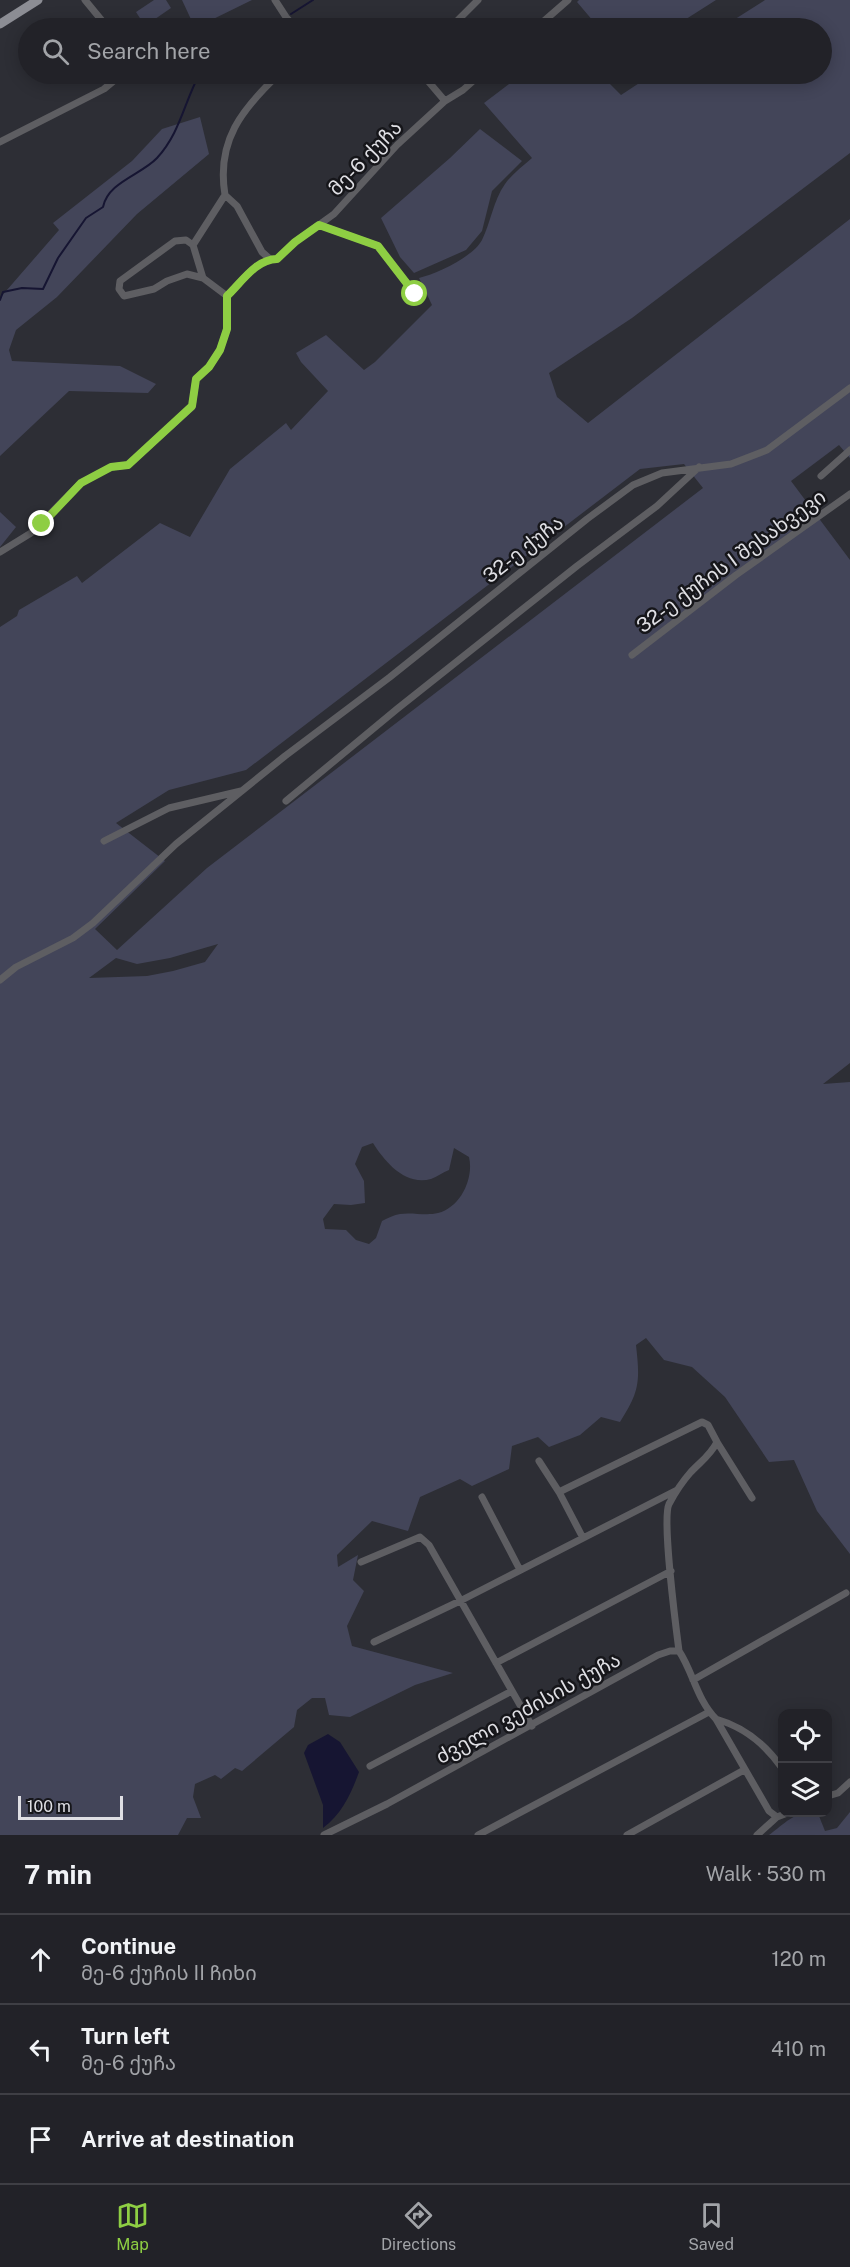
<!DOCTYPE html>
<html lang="en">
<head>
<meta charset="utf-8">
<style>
  body { margin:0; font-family:"Public Sans","Noto Sans Georgian",sans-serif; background:#2a2a30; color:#f1f3f6 }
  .controls { position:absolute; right:18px; bottom:18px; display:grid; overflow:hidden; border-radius:12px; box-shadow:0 3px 15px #0003 }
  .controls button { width:54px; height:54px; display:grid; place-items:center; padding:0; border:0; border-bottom:2px solid #3f3f45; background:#222228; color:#f1f3f6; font:30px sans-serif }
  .scale { position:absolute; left:18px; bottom:15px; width:105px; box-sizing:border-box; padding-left:6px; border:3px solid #dfdfe4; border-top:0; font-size:16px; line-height:21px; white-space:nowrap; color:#dfdfe4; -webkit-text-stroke:4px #16161a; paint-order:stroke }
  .stop { position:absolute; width:18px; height:18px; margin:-14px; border:4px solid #8ece43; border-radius:50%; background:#fff }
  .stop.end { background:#8ece43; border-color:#fff; box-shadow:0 2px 6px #0008 }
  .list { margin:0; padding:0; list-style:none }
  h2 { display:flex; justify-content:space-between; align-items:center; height:78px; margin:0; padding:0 24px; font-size:26px }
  h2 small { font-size:20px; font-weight:400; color:#a2a4a8 }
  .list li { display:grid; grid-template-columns:39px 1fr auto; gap:18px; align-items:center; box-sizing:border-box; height:90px; padding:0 24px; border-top:2px solid #3f3f45 }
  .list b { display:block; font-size:22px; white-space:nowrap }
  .list p { margin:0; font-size:20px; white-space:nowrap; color:#a2a4a8 }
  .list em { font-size:20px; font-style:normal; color:#a2a4a8 }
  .icon { flex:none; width:33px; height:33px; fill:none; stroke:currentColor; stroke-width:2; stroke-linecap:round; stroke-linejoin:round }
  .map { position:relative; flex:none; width:850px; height:1835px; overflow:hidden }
  .search { position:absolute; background:#222228; box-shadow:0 3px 15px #0003; left:18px; right:18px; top:18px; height:66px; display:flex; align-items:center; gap:15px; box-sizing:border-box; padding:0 21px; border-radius:33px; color:#a2a4a8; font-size:22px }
  .sheet { height:348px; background:#222228 }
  nav { display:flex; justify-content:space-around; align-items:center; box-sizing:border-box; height:84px; border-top:2px solid #3f3f45; background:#222228; font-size:16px; color:#a2a4a8 }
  nav a { display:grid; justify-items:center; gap:3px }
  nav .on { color:#8ece43 }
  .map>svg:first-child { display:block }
  .green { fill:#434559; fill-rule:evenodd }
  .water { fill:#161532 }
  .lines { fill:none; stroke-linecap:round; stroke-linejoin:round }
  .stream { stroke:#161532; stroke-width:2 }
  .minor { stroke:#5e5e62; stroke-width:7 }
  .major { stroke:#8c8d94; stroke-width:9 }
  .route { stroke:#8ece43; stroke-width:8 }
  .labels { text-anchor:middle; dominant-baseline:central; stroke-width:5; stroke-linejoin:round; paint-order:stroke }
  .street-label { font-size:20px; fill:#dfdfe4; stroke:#16161a }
</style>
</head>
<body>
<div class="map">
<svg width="850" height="1835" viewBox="0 0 850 1835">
  <rect width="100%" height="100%" fill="#2d2e35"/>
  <!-- green -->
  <path class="green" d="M154,0h12l5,8 -26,18 -9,-14z
    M182,0h70l-57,28z
    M579,0h137l-44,28h-73l-22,-26z
    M765,0h85v153l-218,165 -83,55 8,24 31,26 262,-204v239l-11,-13 -48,36 59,79v503l-27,21 27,-2v472l-33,-43 -23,-51 -25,2 -44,-65 -33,-30 -28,-7 -18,-22 -10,7c4,36 4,46 -16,77l-19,-5 -21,18 -31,12 -11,-10 -26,9 -3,23 -37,17 -12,-7 -40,18 -12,34 -36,-10 -35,34 1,12 20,-12 -5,25 11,11 -17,35 5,20 101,27 -38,12 -65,32 -21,-2 -4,-17h-13l-15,12 -3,17 -52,44 -7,-3 -14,11 -6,-4 -20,9 -2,13 8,21h-14l-9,17h-178v-1208l17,-11 2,-6 58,-34 5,7 78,-60 30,14 40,-68 56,-46 5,7 37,-39 -27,-29 -5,-9 30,-18 38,35 11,-8 57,-57 -13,-27c17,-4 54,-21 63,-38 9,-18 11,-39 23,-56 7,-10 18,-18 27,-26l-48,-55 38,-29h78l21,21 32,-21h169v-46h-101zM684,464l19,24 -496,380 -90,82 -22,-21 70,-68 -49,-38 53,-33 77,-20 394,-301zM218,944l-13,18 -32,9 -26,5 -58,2 27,-20 21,6 33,-6zM373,1143c12,19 32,43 58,36 6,-2 12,-7 18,-9l5,-22 15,9c5,21 -8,50 -31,56 -12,3 -26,-1 -38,1 -6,1 -12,4 -18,7l-6,17 -7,6 -13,-4 -10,-10 -21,-1 -2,-10 11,-15 17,1 14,-2 -1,-22 -9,-17 7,-17z
    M200,117l9,37 -72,60 -80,83 -41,33 -7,20 3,11 108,5 36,18 -8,9 -79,-2 -69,65v-158l59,-68 -6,-7 79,-62 30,-32z
    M480,129l42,32 -30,30 -10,40 -16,19 -52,23 -14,-16 -19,-39 69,-60z
    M0,512l16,15 -16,20z
    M850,1812v23h-81c14,-10 32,-30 50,-19l6,15 12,-3z"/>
  <!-- water -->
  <path class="water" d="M328,1734l12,8 19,30c-8,22 -17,42 -36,56v-23l-19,-52 4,-8z"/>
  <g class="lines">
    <!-- stream -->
    <path class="stream" d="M291,14l22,-14
      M275,28l7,-6
      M0,300l3,-8 19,-4 21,1 15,-31 28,-40 17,-11c5,-25 38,-32 54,-49 23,-25 27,-55 42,-83l7,-1"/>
    <!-- minor -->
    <path class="minor" d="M85,0l23,28
      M275,0l11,17 10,11
      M450,28l28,-28
      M536,28l32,-28
      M338,74l3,2 10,-2
      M445,101l18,-11 18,-16
      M0,142l104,-53 18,-15
      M225,195l12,11 25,46 8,7
      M319,225l59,21 37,48
      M193,245l-7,-5 -11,1 -55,40 -1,8 5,7 30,-7 13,-8 20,-7 16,4
      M227,296l-24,-18 -10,-33 32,-50c-9,-54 17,-86 54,-121
      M821,476l29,-26
      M0,552l31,-19 50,-50 30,-16 17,-2 64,-58 4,-28 13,-12 11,-17 7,-21v-33c14,-13 29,-37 50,-37l18,-17 39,-28 63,-69 48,-44 -23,-27
      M632,655l104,-80 114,-81
      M286,801l111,-92 180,-143 80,-60 42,-39
      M104,841l65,-33 72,-17
      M0,980l16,-13 57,-29 20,-15 83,-79 109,-88 105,-79 197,-158 46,-34 29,-12 69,-9 36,-14 83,-62
      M717,1442l35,56
      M539,1461l20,31 24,46
      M559,1492l143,-70 6,3 9,17c-7,14 -17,20 -27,31 -8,9 -15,20 -21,31 -7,14 7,124 10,147
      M482,1497l38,73
      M361,1562l59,-25 9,8 103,181
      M374,1642l86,-41 217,-111
      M496,1663l175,-92
      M693,1680l153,-87
      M716,1719c28,8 50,26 66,49
      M370,1766l142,-75
      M828,1796l10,-3 12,-11
      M324,1835l63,-31 271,-149 12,-4h9c14,21 18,49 37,68l53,92 8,6
      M478,1835l231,-123
      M627,1835l117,-65
      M757,1835l20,-18 13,-5"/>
    <!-- major -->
    <path class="major" d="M0,24l38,-24"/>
  </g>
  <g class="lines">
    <!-- route -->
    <path class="route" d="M42,524l39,-41 30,-16 17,-2 64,-59 4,-27 13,-12 11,-17 7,-21v-33c14,-13 29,-37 50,-37l18,-17 24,-17 59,21 37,48"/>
  </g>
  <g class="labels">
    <!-- street labels -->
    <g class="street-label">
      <text transform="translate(365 158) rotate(-46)">მე-6 ქუჩა</text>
      <text transform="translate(523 549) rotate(-38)">32-ე ქუჩა</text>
      <text transform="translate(731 561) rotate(-36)">32-ე ქუჩის I შესახვევი</text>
      <text transform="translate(528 1708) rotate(-29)">ძველი ვეძისის ქუჩა</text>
    </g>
  </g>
</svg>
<div class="controls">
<button><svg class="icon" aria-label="locate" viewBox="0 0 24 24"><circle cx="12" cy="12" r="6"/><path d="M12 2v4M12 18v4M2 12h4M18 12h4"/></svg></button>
<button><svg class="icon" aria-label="layers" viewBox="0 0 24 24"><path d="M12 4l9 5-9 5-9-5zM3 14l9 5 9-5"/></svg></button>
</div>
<div class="scale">100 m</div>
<div class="stop" style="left:415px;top:294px"></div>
<div class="stop end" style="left:42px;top:524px"></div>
<div class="search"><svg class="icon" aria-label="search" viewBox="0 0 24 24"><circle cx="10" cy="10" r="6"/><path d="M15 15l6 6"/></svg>Search here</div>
</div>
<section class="sheet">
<h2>7 min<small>Walk · 530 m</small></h2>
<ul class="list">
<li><svg class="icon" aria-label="ahead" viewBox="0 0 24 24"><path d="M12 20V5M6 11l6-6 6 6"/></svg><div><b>Continue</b><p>მე-6 ქუჩის II ჩიხი</p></div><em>120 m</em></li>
<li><svg class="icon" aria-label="left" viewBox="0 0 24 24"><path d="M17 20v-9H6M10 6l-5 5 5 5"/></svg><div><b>Turn left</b><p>მე-6 ქუჩა</p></div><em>410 m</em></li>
<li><svg class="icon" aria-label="arrive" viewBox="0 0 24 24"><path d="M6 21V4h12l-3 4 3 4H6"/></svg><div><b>Arrive at destination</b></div></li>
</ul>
</section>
<nav>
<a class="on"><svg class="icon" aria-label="map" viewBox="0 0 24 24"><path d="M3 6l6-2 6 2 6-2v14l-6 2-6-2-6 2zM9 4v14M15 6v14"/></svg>Map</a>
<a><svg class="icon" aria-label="directions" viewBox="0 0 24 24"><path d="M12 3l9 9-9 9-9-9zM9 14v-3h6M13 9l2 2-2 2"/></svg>Directions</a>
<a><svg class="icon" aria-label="saved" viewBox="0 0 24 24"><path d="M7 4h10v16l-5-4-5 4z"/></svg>Saved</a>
</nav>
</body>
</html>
